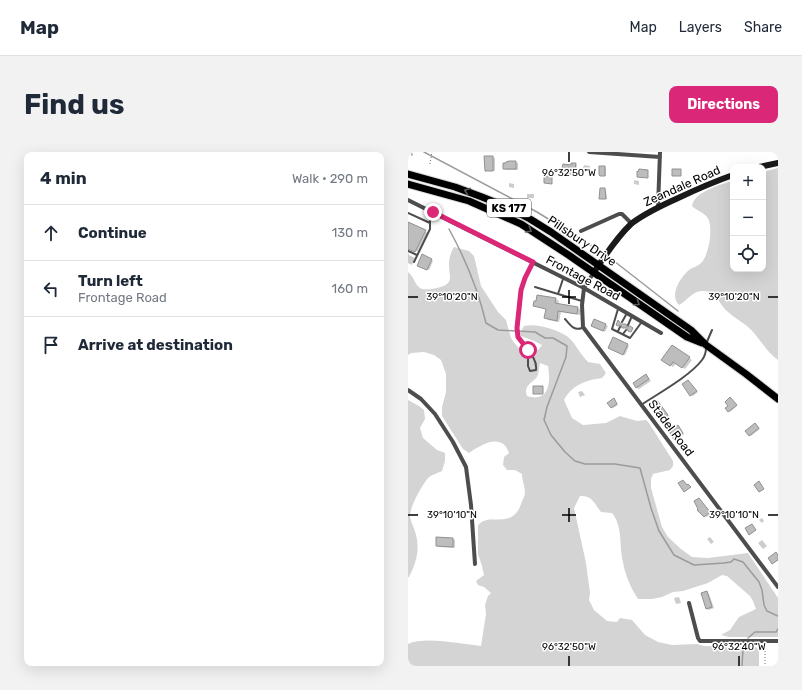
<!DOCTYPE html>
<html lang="en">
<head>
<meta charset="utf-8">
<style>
  body { margin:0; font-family:Rubik,sans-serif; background:#f2f2f3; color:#1f2937 }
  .controls { position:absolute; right:12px; top:12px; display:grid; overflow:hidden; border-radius:8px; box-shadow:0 4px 16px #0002 }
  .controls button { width:36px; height:36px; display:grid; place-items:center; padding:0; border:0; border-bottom:1px solid #e0e1e3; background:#fff; color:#1f2937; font:20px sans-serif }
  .stop { position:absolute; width:12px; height:12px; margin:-9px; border:3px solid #db2777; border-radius:50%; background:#fff }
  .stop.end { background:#db2777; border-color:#fff; box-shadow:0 1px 4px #0008 }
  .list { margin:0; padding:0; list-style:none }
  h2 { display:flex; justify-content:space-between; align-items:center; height:52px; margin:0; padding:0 16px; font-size:17px }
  h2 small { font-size:13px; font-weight:400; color:#747a83 }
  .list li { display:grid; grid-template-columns:26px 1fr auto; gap:12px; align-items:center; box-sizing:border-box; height:56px; padding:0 16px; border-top:1px solid #e0e1e3 }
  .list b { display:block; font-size:15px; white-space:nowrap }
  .list p { margin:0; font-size:13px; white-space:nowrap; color:#747a83 }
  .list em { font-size:13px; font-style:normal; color:#747a83 }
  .icon { flex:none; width:22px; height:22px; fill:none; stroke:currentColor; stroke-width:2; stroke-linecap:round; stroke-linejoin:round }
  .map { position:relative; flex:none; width:370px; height:514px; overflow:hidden; border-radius:8px }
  header { display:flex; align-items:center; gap:24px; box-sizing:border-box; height:56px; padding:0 20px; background:#fff; border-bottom:1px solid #e0e1e3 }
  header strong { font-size:19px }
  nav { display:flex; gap:22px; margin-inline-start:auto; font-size:14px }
  .intro { display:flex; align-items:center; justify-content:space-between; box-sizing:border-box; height:96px; padding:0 24px }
  h1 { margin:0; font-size:28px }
  .button { padding:10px 18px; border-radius:8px; background:#db2777; color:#fff; font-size:14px; font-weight:700 }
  main { display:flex; gap:24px; padding:0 24px }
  aside { flex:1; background:#fff; border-radius:8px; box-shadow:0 4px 16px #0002 }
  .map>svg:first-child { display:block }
  .green { fill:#d4d4d4; fill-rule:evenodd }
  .shadow { fill:#0003 }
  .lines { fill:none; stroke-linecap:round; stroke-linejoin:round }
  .stream { stroke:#9b9b9b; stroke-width:1.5 }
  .building { fill:#bdbdbd; stroke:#919191 }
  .trunk-casing { stroke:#dbdbdb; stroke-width:9 }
  .path { stroke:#6f6f6f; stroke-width:1; stroke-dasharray:1 2; stroke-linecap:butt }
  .service { stroke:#4d4d4d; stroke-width:2 }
  .minor { stroke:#4d4d4d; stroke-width:4 }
  .secondary { stroke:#1a1a1a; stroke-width:6 }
  .trunk { stroke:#000; stroke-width:7 }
  .oneway { stroke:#595959 }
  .route { stroke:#db2777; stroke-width:5 }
  .ticks { fill:none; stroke:#000; stroke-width:1.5 }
  .labels { text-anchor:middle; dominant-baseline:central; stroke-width:3; stroke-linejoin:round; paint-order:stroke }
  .shield { fill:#fff; stroke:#4c4c4c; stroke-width:1 }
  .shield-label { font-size:11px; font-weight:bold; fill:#000 }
  .street-label { font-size:12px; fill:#000; stroke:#fff }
  .ticks-label { font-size:10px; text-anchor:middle; fill:#000; stroke:#fff; stroke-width:3; stroke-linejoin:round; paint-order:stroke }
</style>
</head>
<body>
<header>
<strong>Map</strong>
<nav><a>Map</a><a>Layers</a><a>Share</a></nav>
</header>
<div class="intro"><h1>Find us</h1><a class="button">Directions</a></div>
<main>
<aside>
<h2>4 min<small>Walk · 290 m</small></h2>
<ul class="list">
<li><svg class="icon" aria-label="ahead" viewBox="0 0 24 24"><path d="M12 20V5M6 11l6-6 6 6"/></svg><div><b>Continue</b></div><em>130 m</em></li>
<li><svg class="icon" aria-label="left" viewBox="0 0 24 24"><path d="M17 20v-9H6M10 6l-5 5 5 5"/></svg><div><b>Turn left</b><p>Frontage Road</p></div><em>160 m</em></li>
<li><svg class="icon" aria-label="arrive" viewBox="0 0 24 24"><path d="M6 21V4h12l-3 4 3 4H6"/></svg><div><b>Arrive at destination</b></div></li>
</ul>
</aside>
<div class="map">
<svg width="370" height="514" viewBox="0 0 370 514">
  <rect width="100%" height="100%" fill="#fff"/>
  <!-- green -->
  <path class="green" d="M370,16v192c-13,-9 -19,-24 -31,-34 -6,-5 -14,-9 -20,-15 -8,-7 -11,-21 -25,-20 -10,0 -15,10 -23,14 -10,-10 1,-27 10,-35 4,-3 10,-4 13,-8 7,-8 12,-37 5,-45 -4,-5 -11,-7 -15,-11 2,-14 29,-22 41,-25v88h30v-97z
    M46,95l15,4 5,5 7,30 17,26 8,8 5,18 4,6 6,6h17l4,-5 -8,-4 -13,-5 -1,-3 4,-7c13,-3 41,5 49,16 5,7 9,14 15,20l12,2 6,9 -4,5c-16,2 -30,7 -38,22l8,18 11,7 23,-2 14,-7 17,5 9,-1 3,3 24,38v5l-3,4 -17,4 -2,5v9l11,39 6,10 13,12 11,8 16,1 40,-5 30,45v39h-49l-8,-2 9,-5 9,-13 17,-8 -3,-8 -3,-5 -23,-20 -5,-1 -14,8 -25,8 -10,1 -11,5 -10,2h-14c-7,-11 -13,-24 -15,-37 -4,-16 0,-36 -11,-49l-11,-1c-6,-8 -9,-17 -21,-16l-6,12 12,55 4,30 -1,7 5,10 13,11 10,1 3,-4 12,2 13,15 13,7 14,3 25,-1 7,2 52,1 3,4v15h-351v-22c17,-8 54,0 73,2l5,-32 -1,-9 3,-9 3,-3 -7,-6 -6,-2 -2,-4 8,-6 -2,-9 -4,-12v-28c9,-15 34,5 43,-22 1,-3 4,-8 4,-12 0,-5 -3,-12 -3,-18l-7,-4h-8l-4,-5 1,-8 5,-4c-7,-21 -28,-8 -40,0l-6,-4 -21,-33v-9l4,-15v-18l-5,-14 -7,-5 -10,-3 -13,1 -3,2v-83c6,4 7,15 14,17 4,1 11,0 15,-1 18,-4 12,-10 12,-24 0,-6 2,-12 5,-17zM132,211l8,3c3,17 1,37 -21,30 -4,-10 5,-13 10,-19 2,-4 2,-10 3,-14z
    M0,248l11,6 5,4 1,9 -5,9 3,10 14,12 8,3v8l-3,10c-4,2 -11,4 -14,7 -7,9 -18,28 -18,39 1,6 5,12 6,18 4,15 0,29 -7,42h-1z"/>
  <!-- shadow -->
  <path class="shadow" d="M85,5l2,1v13h-7l-2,-1z
    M107,10l3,1v7h-12l-2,-1z
    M167,12l2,1 -1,10 -14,-2z
    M176,13l6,1v3l-7,-1z
    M192,15h6v9l-5,-1z
    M226,28l5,1v4l-5,-1z
    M101,31l5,1v4l-5,-1z
    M193,37l5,1 1,9h-7z
    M119,42h7v4h-7z
    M0,71l20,10 -10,19 -6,-3 -4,2 1,4 6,3 -3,7 -4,-2z
    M15,104l10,5 -4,9 -10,-5z
    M130,144l18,3 3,2 -1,4 20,3 3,2 -1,5 -19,-3 -2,10 -11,-2 -3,-2 2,-9 -13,-3 3,-4z
    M186,168l14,6 -3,6 -11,-5z
    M205,187l16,7 -4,9 -16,-7z
    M267,196l17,12 -7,9 -9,-6 -3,4 -10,-7z
    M238,223l5,6 -12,8 -2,-1 -3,-5z
    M280,229l10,11 -5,4 -2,-1z
    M174,239l3,4 -5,2 -2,-5z
    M324,247l5,7 -7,6 -4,-4 4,-2z
    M207,248l3,5 -5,3 -4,-5z
    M249,250l12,14 -4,3 -2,-1z
    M348,273l4,4 -9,7 -2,-1z
    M270,274l6,8 -7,7 -7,-9z
    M291,347l13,14 -5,4 -2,-1z
    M354,366l2,3 -2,2 -3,-3z
    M302,385l4,5 -3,2 -4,-5z
    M29,386l16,1 2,1v8l-16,-1 -2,-1z
    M354,388l5,6 -4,3 -5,-6z
    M299,440l2,2 5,14 -5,2 -2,-1z
    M271,445l2,6 -5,1 -2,-6z"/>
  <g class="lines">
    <!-- stream -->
    <path class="stream" d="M3,0l1,3
      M16,0l113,60 60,37
      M41,77c17,31 29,60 37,94l12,7 37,2 10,6h8l14,8 -1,11 -19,50 -3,13 7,15 14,17 10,9 10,3h30l25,4 11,40 8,23 15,24 20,10 30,-2 7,-1 3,-3 9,3 16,20 3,8 2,15 3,6 11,5
      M206,109l64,50
      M340,486l7,-6h21l2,-3
      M334,514l1,-17 2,-4"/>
  </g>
  <!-- building -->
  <path class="building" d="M76,4h9v15h-8z
    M101,9h7v8h-13v-6h3v-1z
    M163,11h5l-2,12 -13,-2 2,-9 8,1z
    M191,14h6v10h-5l-1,-1z
    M231,17l9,1v8l-11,-1v-6l1,1z
    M264,17h9v7h-9z
    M136,24h8v8l-8,-1z
    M192,36h5l1,11h-7z
    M0,70l18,8 -11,22 -7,-3z
    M14,102l10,5 -5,11 -10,-4z
    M129,143l19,3 -1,5 23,4 -1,7 -19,-3 -1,10 -13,-3 2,-9 -13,-3 1,-5h2z
    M186,167l12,5 -3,7 -12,-5z
    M210,168l3,4h5l1,3 3,-1 3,2 -2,4 -3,-1 -1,-3h-5l-1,-3 -3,1 -2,-1z
    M205,185l15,7 -5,11 -15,-7z
    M264,193l18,12 -8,11 -9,-6 -3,4 -9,-6z
    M238,222l3,5 -13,9 -3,-5z
    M280,228l9,11 -7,5 -8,-12z
    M125,234h10v8h-10z
    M322,245l7,8 -9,7 -3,-4 3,-2 -3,-4z
    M206,246l3,6 -6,4 -4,-5z
    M249,248l11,15 -6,4 -10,-15z
    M347,271l4,5 -10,8 -4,-5z
    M270,273l5,8 -9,7 -5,-9z
    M275,328l4,5 1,-1 3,3 -7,5 -6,-9z
    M351,329l5,8 -5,3 -5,-7z
    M291,346l11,14 -6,5 -7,-7 1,-1 -4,-8z
    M344,372l4,6 -7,5 -4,-7z
    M28,385l17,1v9l-17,-1z
    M368,400l2,3v5l-6,4 -4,-6z
    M299,439l5,16 -6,2 -5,-16z"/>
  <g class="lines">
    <defs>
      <path id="trunk" d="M0,22l47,13 27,10 25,10 23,12 21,13 140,98 15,15 40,29 32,25
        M0,32l61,17 52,23 49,32 117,81 15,6"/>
    </defs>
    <!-- trunk casing -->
    <use href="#trunk" class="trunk-casing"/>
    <!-- path -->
    <path class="path" d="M22,12l2,-12
      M357,493v21"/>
    <!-- service -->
    <path class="service" d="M0,61l22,10
      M0,99l9,4
      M6,110l16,-33v-9l3,-6
      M127,135l23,7 5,-15
      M150,142l24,7
      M210,157l-6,20 18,9 11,-15
      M157,167c5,6 9,12 17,9
      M214,170l5,-9
      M220,173l4,-9
      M210,179l2,-4
      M215,182l3,-4
      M298,192l6,-14
      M120,198v16l2,5 6,-1c2,-15 -15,-23 -19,-36 2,-27 2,-46 15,-71
      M233,253c18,-12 49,-29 61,-45 3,-4 4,-8 4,-12"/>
    <!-- minor -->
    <path class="minor" d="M181,0l71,5
      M0,48l176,88 77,45
      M250,55l2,-55
      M173,79l38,-17h3l10,10
      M186,120l-10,16 -2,17 1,22 195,260
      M0,238l13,9 14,15 18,28 13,25 5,38 4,59
      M281,451l9,35 2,3h78"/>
    <!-- secondary -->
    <path class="secondary" d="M351,15l19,-4
      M186,120c11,-16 22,-34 37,-48 14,-11 30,-18 45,-25 19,-9 37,-17 57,-24"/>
    <!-- trunk -->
    <use href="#trunk" class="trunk"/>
  </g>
  <!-- one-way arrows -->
  <defs><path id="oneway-chevron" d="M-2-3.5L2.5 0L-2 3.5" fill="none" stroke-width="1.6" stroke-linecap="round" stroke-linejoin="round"/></defs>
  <g class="oneway">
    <use href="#oneway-chevron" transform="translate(59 39) rotate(-160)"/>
    <use href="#oneway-chevron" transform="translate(121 78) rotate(31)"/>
    <use href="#oneway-chevron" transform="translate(229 151) rotate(35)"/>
  </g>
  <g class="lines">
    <!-- route -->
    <path class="route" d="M25,60l100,50 -8,16 -4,12 -4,38 1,9 10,13"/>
  </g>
  <!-- ticks -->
  <path class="ticks" d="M161,0v10M161,138v14M0,145h10M154,145h14M360,145h10M161,356v14M0,363h10M154,363h14M360,363h10M161,504v10M331,504v10"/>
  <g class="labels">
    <!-- shield labels -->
    <rect class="shield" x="79" y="47" width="44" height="18" rx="3"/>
    <g class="shield-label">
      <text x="101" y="56">KS 177</text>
    </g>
    <!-- street labels -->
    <g class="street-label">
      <text transform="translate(274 34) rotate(-24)">Zeandale Road</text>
      <text transform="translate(174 89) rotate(34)">Pillsbury Drive</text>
      <text transform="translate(175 126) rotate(28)">Frontage Road</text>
      <text transform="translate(263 276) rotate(53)">Stadel Road</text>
    </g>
  </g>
  <g class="ticks-label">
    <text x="161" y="24">96°32'50"W</text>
    <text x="44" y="148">39°10'20"N</text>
    <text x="326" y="148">39°10'20"N</text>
    <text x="44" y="366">39°10'10"N</text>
    <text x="326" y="366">39°10'10"N</text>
    <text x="161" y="498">96°32'50"W</text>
    <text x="331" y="498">96°32'40"W</text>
  </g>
</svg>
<div class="controls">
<button>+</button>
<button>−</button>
<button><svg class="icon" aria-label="locate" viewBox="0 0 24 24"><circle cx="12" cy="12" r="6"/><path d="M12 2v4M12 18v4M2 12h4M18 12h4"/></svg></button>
</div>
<div class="stop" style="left:120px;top:198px"></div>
<div class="stop end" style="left:25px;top:60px"></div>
</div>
</main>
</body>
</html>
